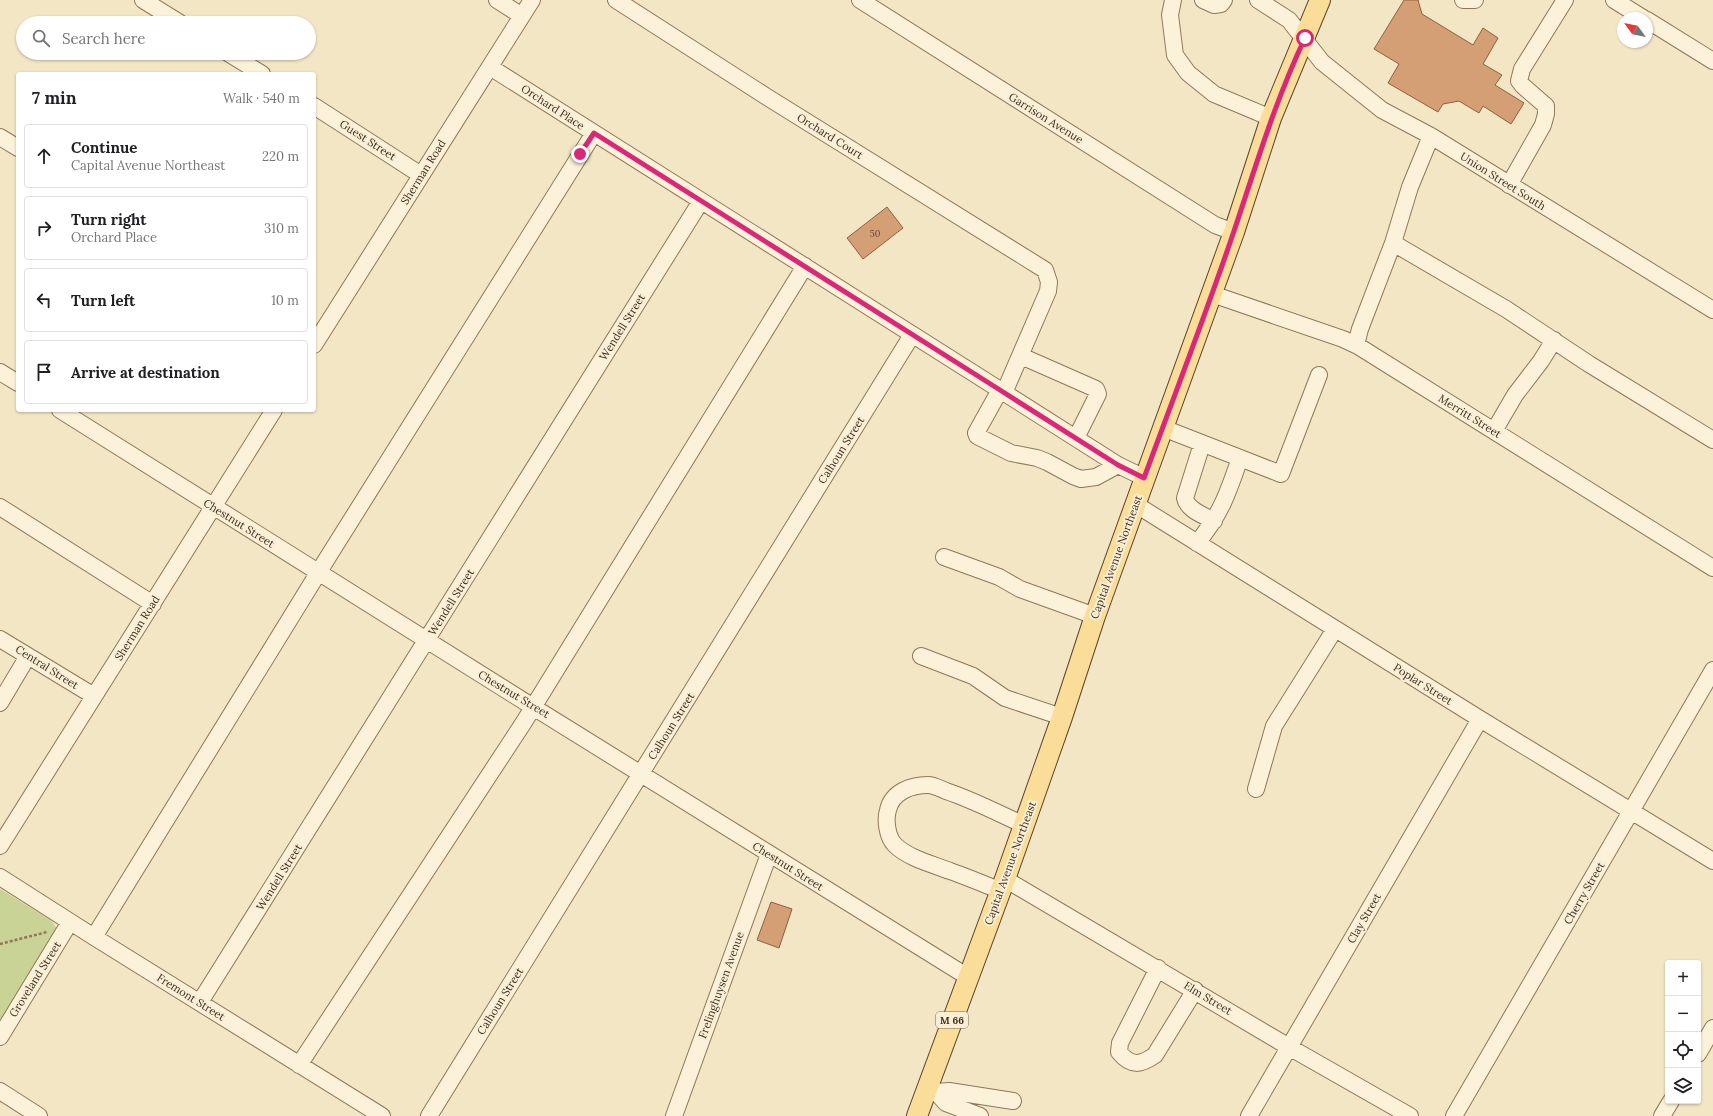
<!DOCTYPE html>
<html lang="en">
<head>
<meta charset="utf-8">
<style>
  body { margin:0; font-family:Lora,serif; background:#f2f2f2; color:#202124 }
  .controls { position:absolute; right:12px; bottom:12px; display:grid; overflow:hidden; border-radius:4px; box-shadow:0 1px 3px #0004 }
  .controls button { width:36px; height:36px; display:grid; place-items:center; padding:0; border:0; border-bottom:1px solid #e0e0e0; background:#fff; color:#202124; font:20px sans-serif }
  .compass { position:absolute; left:1617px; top:12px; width:36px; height:36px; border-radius:50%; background:#fff; box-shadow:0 1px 3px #0004; rotate:303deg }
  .stop { position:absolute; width:12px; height:12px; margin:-9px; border:3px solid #db2777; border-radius:50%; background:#fff }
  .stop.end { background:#db2777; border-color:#fff; box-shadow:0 1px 4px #0008 }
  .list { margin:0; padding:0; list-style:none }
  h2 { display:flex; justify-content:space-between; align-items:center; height:52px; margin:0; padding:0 16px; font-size:17px }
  h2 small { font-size:13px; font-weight:400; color:#757577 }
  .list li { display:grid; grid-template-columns:26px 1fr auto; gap:12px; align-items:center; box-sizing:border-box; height:64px; margin:0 8px 8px; padding:0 8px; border:1px solid #e0e0e0; border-radius:4px }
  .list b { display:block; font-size:15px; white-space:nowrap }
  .list p { margin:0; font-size:13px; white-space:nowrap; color:#757577 }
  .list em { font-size:13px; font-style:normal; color:#757577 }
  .icon { flex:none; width:22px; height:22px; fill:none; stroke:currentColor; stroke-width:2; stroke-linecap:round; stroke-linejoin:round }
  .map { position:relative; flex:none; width:1713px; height:1116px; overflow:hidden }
  .search { position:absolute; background:#fff; box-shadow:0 1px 3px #0004; left:16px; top:16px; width:300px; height:44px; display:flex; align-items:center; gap:10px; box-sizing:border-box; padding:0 14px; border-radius:22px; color:#757577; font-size:15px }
  .panel { position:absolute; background:#fff; box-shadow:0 1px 3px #0004; left:16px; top:72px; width:300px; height:340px; border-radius:4px }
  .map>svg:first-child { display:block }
  .green { fill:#cad396 }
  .building { fill:#d59f76; stroke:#925f3b }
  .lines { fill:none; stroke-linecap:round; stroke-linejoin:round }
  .minor-casing { stroke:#907758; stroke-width:18 }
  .major-casing { stroke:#5d442c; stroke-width:22 }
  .path { stroke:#907758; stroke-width:2.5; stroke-dasharray:3 2; stroke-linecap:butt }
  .minor { stroke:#fcf2d9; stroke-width:16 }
  .major { stroke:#f9dd99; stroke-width:20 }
  .route { stroke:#db2777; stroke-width:5 }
  .labels { text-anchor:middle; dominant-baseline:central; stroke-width:4; stroke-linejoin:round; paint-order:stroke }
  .number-label { font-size:9px; fill:#644a33 }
  .shield { fill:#f9efd5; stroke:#766854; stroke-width:1 }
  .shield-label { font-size:10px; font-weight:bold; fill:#3e2e1d }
  .street-label { font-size:11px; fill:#3e2e1d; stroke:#f9efd5 }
</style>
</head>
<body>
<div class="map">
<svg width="1713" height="1116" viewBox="0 0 1713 1116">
  <rect width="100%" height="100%" fill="#f3e6c4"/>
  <!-- green -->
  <path class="green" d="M0,889l52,32 5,8 -57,98z"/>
  <!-- building -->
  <path class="building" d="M1404,0h14l4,14 51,31 10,-17 15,10 -15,26 19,11 -7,10 29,18 -13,21 -28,-18 -4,7 -20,-12 -16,3 -5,8 -50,-29 11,-19 -25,-15z
    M887,207l16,21 -40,31 -16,-21z
    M771,902l21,7 -13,39 -22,-8z"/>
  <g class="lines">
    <defs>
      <path id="minor" d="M143,0l37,23
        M497,0l25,16
        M616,0l151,97 278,173 4,12 -1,9 -44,102
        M860,0l355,225 19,7
        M1173,0l-3,15 5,40 13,18 26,21 57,24
        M1203,0l11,5 7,-1 3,-4
        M1258,0l31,20 33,42 60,48 49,26 282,174
        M1463,0h12
        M1614,0l29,18
        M1647,20l66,41
        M228,53l34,21
        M490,67l510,323 118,75 27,13
        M314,106l107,69
        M1431,136l-21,51 -17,56 113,66 83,55 124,76
        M0,137l18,11
        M1509,185l34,-60 3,-11v-8l-23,-20 -4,-5 3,-12 43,-69
        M1212,294l131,45 15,7 355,222
        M314,345l218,-345
        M1356,345l4,-16 33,-86
        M1021,356l75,33 2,5 -22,44
        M0,372l18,11
        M1000,390l-24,43 1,3 34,17 26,5 10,4 26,14 8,3 15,-2 22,-12
        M60,410c301,191 605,379 908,567
        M1163,428l77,30c-12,35 -19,56 -43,85
        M1494,431l21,-36 26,-34 13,-21
        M1202,444l-17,54c2,12 20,18 29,23
        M1240,458l41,16 38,-99
        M1135,504l345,215 233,142
        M0,507l153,97
        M944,557l55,20 21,12 75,27
        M0,639l94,57
        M921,656l52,20 32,22 57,19
        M0,703l28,-47
        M1256,789l18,-63 61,-97
        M0,846l274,-436
        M0,877l94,60 288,179
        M1005,879l284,168 121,69
        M1001,891c-17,-7 -34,-14 -51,-20 -18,-7 -42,-13 -55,-26 -8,-8 -10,-25 -7,-35 4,-18 23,-25 40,-25 6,0 13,4 18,6 27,9 52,22 78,34
        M94,937l234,-380 266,-424
        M1158,968l-38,75 -1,9c12,15 22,13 36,3l40,-65
        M200,1002l501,-801
        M0,1037l70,-115
        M1698,1054l15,-26
        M299,1065l225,-343 281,-456
        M926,1090l10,2 13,-1 64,10
        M0,1091l39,25
        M936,1092l10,11 34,13
        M429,1116l483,-781
        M674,1116l95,-262
        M1249,1116l231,-397
        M1454,1116l259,-446
        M1662,1116l9,-15"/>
      <path id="major" d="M917,1116l88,-237 57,-162 33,-101 139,-384 37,-114 49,-118"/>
    </defs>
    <!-- minor casing -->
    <use href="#minor" class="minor-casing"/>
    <!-- major casing -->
    <use href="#major" class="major-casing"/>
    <!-- path -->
    <path class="path" d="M0,944l47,-12"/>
    <!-- minor -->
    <use href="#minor" class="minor"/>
    <!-- major -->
    <use href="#major" class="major"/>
  </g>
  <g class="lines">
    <!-- route -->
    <path class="route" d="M580,154l14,-21 406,257 118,75 26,13c30,-82 62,-164 90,-247 22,-65 41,-130 71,-193"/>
  </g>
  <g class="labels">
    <!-- number labels -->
    <g class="number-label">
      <text x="875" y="233">50</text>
    </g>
    <!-- shield labels -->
    <rect class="shield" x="936" y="1012" width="32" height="16" rx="3"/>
    <g class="shield-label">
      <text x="952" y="1020">M 66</text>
    </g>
    <!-- street labels -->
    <g class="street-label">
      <text transform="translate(553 107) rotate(33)">Orchard Place</text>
      <text transform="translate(1046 118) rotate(32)">Garrison Avenue</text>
      <text transform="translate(830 136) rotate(32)">Orchard Court</text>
      <text transform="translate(368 140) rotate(33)">Guest Street</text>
      <text transform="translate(423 172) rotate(-58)">Sherman Road</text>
      <text transform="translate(1503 181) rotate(32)">Union Street South</text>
      <text transform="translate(622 327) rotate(-58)">Wendell Street</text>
      <text transform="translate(1470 416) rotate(32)">Merritt Street</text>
      <text transform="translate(841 450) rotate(-58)">Calhoun Street</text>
      <text transform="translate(239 523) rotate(32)">Chestnut Street</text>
      <text transform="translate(1116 557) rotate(-70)">Capital Avenue Northeast</text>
      <text transform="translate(451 602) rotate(-58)">Wendell Street</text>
      <text transform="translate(137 628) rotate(-58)">Sherman Road</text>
      <text transform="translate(47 667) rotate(32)">Central Street</text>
      <text transform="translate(1423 684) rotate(32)">Poplar Street</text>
      <text transform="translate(514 694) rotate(31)">Chestnut Street</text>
      <text transform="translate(671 726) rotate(-58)">Calhoun Street</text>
      <text transform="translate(1010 863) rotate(-70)">Capital Avenue Northeast</text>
      <text transform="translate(788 866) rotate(32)">Chestnut Street</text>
      <text transform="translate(279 877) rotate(-58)">Wendell Street</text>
      <text transform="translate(1584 893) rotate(-60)">Cherry Street</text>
      <text transform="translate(1364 918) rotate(-60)">Clay Street</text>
      <text transform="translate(35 979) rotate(-58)">Groveland Street</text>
      <text transform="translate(721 985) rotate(-70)">Frelinghuysen Avenue</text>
      <text transform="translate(191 997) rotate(32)">Fremont Street</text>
      <text transform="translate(1208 998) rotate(31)">Elm Street</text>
      <text transform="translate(500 1001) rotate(-58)">Calhoun Street</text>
    </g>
  </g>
</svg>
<div class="controls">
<button>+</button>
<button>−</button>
<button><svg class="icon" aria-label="locate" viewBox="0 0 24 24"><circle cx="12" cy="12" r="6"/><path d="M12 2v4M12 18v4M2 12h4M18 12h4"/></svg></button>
<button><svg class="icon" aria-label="layers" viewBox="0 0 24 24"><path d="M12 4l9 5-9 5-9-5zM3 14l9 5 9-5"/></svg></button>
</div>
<svg class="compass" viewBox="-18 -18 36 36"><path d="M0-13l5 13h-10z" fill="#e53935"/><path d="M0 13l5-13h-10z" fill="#757577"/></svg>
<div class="stop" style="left:1305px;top:38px"></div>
<div class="stop end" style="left:580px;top:154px"></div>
<div class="search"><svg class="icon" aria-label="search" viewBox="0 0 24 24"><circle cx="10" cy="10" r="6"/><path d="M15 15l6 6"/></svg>Search here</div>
<section class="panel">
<h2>7 min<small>Walk · 540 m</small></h2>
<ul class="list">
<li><svg class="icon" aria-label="ahead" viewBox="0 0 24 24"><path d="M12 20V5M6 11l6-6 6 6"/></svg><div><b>Continue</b><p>Capital Avenue Northeast</p></div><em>220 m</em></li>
<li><svg class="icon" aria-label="right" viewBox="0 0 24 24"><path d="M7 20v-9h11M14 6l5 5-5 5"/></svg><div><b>Turn right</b><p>Orchard Place</p></div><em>310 m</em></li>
<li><svg class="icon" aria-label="left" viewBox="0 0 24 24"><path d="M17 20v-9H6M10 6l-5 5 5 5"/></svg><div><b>Turn left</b></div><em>10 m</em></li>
<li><svg class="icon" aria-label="arrive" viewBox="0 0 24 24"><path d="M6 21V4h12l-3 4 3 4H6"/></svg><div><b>Arrive at destination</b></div></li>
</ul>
</section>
</div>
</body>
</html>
